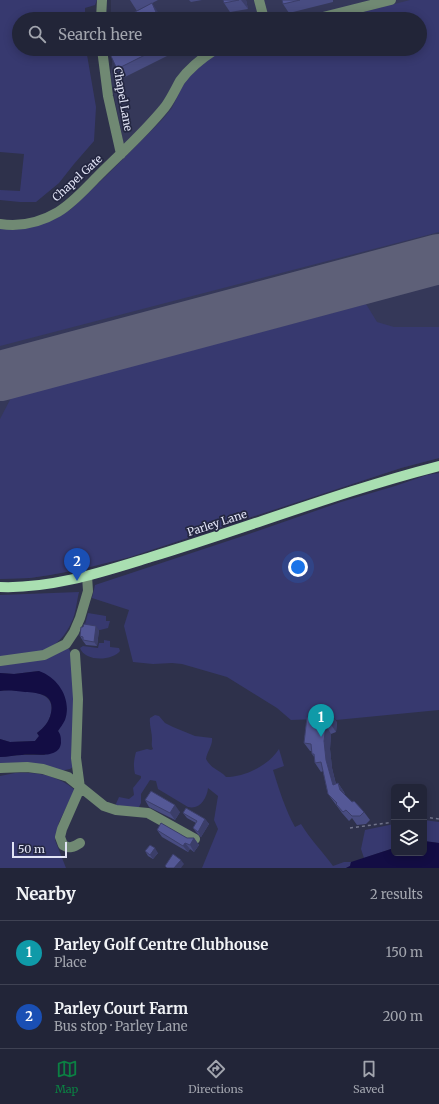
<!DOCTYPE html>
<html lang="en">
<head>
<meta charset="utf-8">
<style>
  body { margin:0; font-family:Merriweather,serif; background:#2a2d40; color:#f1f3f6 }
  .controls { position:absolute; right:12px; bottom:12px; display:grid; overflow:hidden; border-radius:6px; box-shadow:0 2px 10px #0003 }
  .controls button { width:36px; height:36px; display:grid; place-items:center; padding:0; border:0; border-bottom:1px solid #3f4253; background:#222538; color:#f1f3f6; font:20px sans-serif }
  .scale { position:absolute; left:12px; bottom:10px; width:55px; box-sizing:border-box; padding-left:4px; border:2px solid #e1e3f5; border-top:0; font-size:11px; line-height:14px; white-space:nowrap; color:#e1e3f5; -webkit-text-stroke:3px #242741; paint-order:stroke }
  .you { position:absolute; left:298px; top:567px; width:14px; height:14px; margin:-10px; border:3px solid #fff; border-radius:50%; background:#1a73e8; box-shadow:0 0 0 6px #1a73e833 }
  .badge { display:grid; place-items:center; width:26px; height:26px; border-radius:50%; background:#0b8043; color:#fff; font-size:13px; font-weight:700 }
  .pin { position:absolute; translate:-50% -33px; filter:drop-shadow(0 1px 2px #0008) }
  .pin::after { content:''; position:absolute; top:21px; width:14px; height:12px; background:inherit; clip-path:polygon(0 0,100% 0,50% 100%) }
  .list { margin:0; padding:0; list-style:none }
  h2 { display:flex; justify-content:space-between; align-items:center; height:52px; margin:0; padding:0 16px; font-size:17px }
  h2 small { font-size:13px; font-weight:400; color:#a2a5ae }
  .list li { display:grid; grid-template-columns:26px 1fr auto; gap:12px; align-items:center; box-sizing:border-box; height:64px; padding:0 16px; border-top:1px solid #3f4253 }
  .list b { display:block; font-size:15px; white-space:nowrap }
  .list p { margin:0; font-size:13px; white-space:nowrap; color:#a2a5ae }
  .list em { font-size:13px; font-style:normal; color:#a2a5ae }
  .icon { flex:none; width:22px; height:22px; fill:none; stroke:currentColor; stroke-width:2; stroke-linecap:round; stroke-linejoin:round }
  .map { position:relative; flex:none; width:439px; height:868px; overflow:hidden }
  .search { position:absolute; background:#222538; box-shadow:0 2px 10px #0003; left:12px; right:12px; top:12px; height:44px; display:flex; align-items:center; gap:10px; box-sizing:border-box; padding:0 14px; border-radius:22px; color:#a2a5ae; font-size:15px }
  .sheet { height:180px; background:#222538 }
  nav { display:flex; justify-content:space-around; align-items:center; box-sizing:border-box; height:56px; border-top:1px solid #3f4253; background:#222538; font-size:11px; color:#a2a5ae }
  nav a { display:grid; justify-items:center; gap:2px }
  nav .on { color:#0b8043 }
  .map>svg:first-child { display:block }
  .built { fill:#353859 }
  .green { fill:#37396f }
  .water { fill:#130d44 }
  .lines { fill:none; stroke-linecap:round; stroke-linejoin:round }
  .taxiway { stroke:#5e6078; stroke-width:20 }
  .runway { stroke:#5e6078; stroke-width:50 }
  .path { stroke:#71748b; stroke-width:1.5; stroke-dasharray:3 3; stroke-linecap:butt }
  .minor { stroke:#708973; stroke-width:10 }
  .major { stroke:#a9dfb1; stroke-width:10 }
  .wall { fill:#484c81 }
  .shaded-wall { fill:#3b3e69 }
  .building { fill:#545896; stroke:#3b3e69 }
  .labels { text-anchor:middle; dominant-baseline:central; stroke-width:3.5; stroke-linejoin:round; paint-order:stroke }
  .street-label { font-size:11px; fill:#e1e3f5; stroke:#242741 }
</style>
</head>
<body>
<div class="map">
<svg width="439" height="868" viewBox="0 0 439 868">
  <rect width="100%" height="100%" fill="#2e314b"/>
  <!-- built -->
  <path class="built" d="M111,0h328v458l-38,10 -271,89 -48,12 -32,6 -20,3 -30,1v-351l70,-18 56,-54 -16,-80 2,-12v-15h308v-30h-309z"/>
  <!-- green -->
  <path class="green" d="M0,0h97l-2,5 -10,3v11h-66v30h67l10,58 -2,34 -20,23 -15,19 -23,19h-16l-20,-2v-10l20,1 4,-37 -24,-2z
    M410,0h29v232l-439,114v-118l70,-18 36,-34 56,-56 10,-12 10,-21 8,-11 19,-17 16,-10h195v-30h-84z
    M366,304l11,18 17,5h45v131l-38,10 -271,89 -48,12 -32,6 -20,3 -30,1v-160l11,-21z
    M439,473v237l-103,10 -6,-6 -14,5 -25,1 -14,-12 -50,-31 -45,-13 -10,-1 -19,1 -20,-2 -9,-36 5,-16 -37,-12 3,-13 151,-50 95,-33 54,-16 32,-11z
    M79,592c-2,8 -3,19 -6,27 -15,36 -40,35 -73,40v-64z
    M88,613l18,3v5h4l-2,7 -8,2 -16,-2z
    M104,640l6,1v6l9,1 1,3c-8,10 -35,11 -40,-3l3,-2 15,2 1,-5h5z
    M63,648l6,1 4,8 1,109 -4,3 -10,2 -60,-6v-8l21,-2h24l14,-22 -1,-2c5,-9 9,-15 8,-26l-27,-34 -25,3 -14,-1v-10c23,3 42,-7 63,-15z
    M9,690c16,2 47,-1 42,23 -2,9 -7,15 -14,20l2,3 -4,5 -25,1 -10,-3v-48z
    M155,715l4,1 6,7 8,4 22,9 17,2c1,7 -5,14 -6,21 6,11 13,10 20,18 19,0 43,-12 53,-28l5,17 -11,4c6,19 12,39 22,57l6,-3c9,15 22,28 32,42l11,-4h7l-1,4 -4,2h-144l16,-39 -4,-9 4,-24 -10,-8c-1,10 -8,22 -20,19l-30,-18 -2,-8 -6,-1 -9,14v9l-2,4 -7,2 -17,-3 4,-9 10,2 5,-4 -1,-7 8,-10v-2l-6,-2c-2,-8 -1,-15 1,-22l11,-3 4,1 2,-1c-2,-4 -1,-6 -1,-10 0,-8 -3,-14 -2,-21z
    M15,773c24,-1 41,2 60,17l-16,32 -4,18 11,28h-66v-92z
    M424,820l15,2v21l-15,-2z
    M394,824v24l-30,10 -3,-9 4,-19z"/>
  <!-- water -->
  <path class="water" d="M39,671c20,7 33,29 26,49 -2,4 -5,8 -7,11 3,4 3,7 3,12 -2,17 -27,10 -39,12 -7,0 -14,2 -22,2v-18l10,3 25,-1 4,-5 -2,-3c7,-5 12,-11 14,-20 4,-19 -12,-20 -26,-21 -8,-1 -17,-2 -25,-1v-18l14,1z
    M424,841l15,2v25h-93l4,-2 1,-4 43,-14v5h30z"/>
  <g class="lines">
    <!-- taxiway -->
    <path class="taxiway" d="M405,268l20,3 14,4
      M0,384l7,-8 8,-4"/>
    <!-- runway -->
    <path class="runway" d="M0,376l439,-117"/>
    <!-- path -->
    <path class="path" d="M291,19l17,-5
      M424,817l15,2
      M350,828l44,-6"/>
    <!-- minor -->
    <path class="minor" d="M259,0l5,19
      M101,19l1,-19
      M315,19l76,-19
      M102,49l6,47 13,58
      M0,224c20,3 41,-2 58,-12 15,-9 27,-23 39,-35 23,-23 47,-44 68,-70 6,-8 10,-17 15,-26 10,-14 22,-23 36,-32
      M75,654l3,45 -2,59 4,30 -18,41 -2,8 3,8c6,4 11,2 17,-2
      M0,661l44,-6 22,-11 8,-12 6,-14 8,-27 -1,-15
      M0,768l27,-1 16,2 25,8 36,29 12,4 32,3 47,26"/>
    <!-- major -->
    <path class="major" d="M0,587c52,2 102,-15 151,-30 96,-29 190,-66 288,-91"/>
  </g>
  <!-- wall -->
  <path class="wall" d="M130,0h28l-21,11z
    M189,0h13l-11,2z
    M223,0h23l2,9 -18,3 -6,-9z
    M282,0h51v2l-44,11 -6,-9z
    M119,49h57l1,2 -54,27 -6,-9z
    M83,627l16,3 -2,16 -11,-1 -3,-4 -3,-5z
    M307,717l30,5 -1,10 -5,2 -1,15 2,19 4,16 2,-1 6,9 1,3 19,17 6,8 -4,4 -9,1 -5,-7 -3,3 -7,-8 -14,-19 -5,-23 -2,1 -6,-9v-5l-3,-4v-3h-2l-6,-8z
    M145,800l35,12 -5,8 -26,-13z
    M183,813l22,6 4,5 -8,13 -5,-5 -3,-4 3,-5 -9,-5z
    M157,830l30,8h7l5,7 -5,7 -4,-3 -2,3 -26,-15z
    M145,851l13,2 -5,6 -5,-3z"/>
  <!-- shaded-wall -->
  <path class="shaded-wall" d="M241,0h5l2,9z
    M152,3l6,9 3,7h-2z
    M96,626l3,4 -2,16 -3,-4z
    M331,714l6,8 -1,10 -6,-9z
    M326,725l5,9 -1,15 2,19 6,25 -5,-8 -7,-25 -2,-19z
    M338,783l6,9 2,7 -6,-9z
    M175,805l5,7 -5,8 -5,-7z
    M205,819l4,5 -8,13 -3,-5z
    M194,838l5,7 -5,7 -4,-7z
    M185,843l5,6 -2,3 -5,-6z
    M155,848l3,5 -5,6 -3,-4z
    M181,860l3,4 -3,4h-7z"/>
  <!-- building -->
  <path class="building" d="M223,0h16l-15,3z
    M282,0h18l-17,4z
    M152,3l7,16h-23l-3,-6z
    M119,49h38l-40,20 -7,-15z
    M84,624l12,2 -2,16 -11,-2v-3l-3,-1 1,-9h2z
    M309,712l22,2 -1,9 -4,2 -2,16 2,19 7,25 5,-2 2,7 12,12 2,-1 10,11 -4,4h-8l-6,-6 -3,2 -7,-8 1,-1 -9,-9 -7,-32 -6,1 -1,-9h-2l-1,-10 -7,-1 3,-26h2z
    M151,791l24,14 -5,8 -25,-13z
    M186,808l19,11 -7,13 -5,-4 4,-7 -14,-8z
    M161,823l26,15h7l-4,7 -5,-2 -2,3 -26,-16z
    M150,845l5,3 -5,7 -5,-4z
    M173,854l8,6 -7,8h-7l-2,-2z"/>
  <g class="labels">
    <!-- street labels -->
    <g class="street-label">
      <text transform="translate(123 99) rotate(80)">Chapel Lane</text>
      <text transform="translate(77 178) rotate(-42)">Chapel Gate</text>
      <text transform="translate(217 523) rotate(-18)">Parley Lane</text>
    </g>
  </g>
</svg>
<div class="controls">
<button><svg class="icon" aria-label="locate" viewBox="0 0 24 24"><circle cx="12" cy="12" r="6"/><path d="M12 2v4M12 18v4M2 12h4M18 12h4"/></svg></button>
<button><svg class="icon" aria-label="layers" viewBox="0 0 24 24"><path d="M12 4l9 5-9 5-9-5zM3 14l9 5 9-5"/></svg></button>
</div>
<div class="scale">50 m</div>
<div class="you"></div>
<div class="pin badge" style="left:321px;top:737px;background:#0f9aa8">1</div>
<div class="pin badge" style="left:77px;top:581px;background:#1a4fb4">2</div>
<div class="search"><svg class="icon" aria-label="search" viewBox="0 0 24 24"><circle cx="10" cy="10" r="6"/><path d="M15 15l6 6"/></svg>Search here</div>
</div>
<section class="sheet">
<h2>Nearby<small>2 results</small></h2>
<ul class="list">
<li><span class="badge" style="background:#0f9aa8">1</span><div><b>Parley Golf Centre Clubhouse</b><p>Place</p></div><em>150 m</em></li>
<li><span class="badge" style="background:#1a4fb4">2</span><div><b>Parley Court Farm</b><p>Bus stop · Parley Lane</p></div><em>200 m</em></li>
</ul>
</section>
<nav>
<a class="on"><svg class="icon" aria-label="map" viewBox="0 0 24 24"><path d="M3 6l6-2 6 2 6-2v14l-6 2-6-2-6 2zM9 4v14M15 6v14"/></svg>Map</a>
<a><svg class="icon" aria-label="directions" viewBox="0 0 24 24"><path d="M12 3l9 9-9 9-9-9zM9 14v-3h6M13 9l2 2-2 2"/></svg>Directions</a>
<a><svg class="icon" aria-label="saved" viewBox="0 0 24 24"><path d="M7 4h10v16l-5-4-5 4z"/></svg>Saved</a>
</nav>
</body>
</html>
